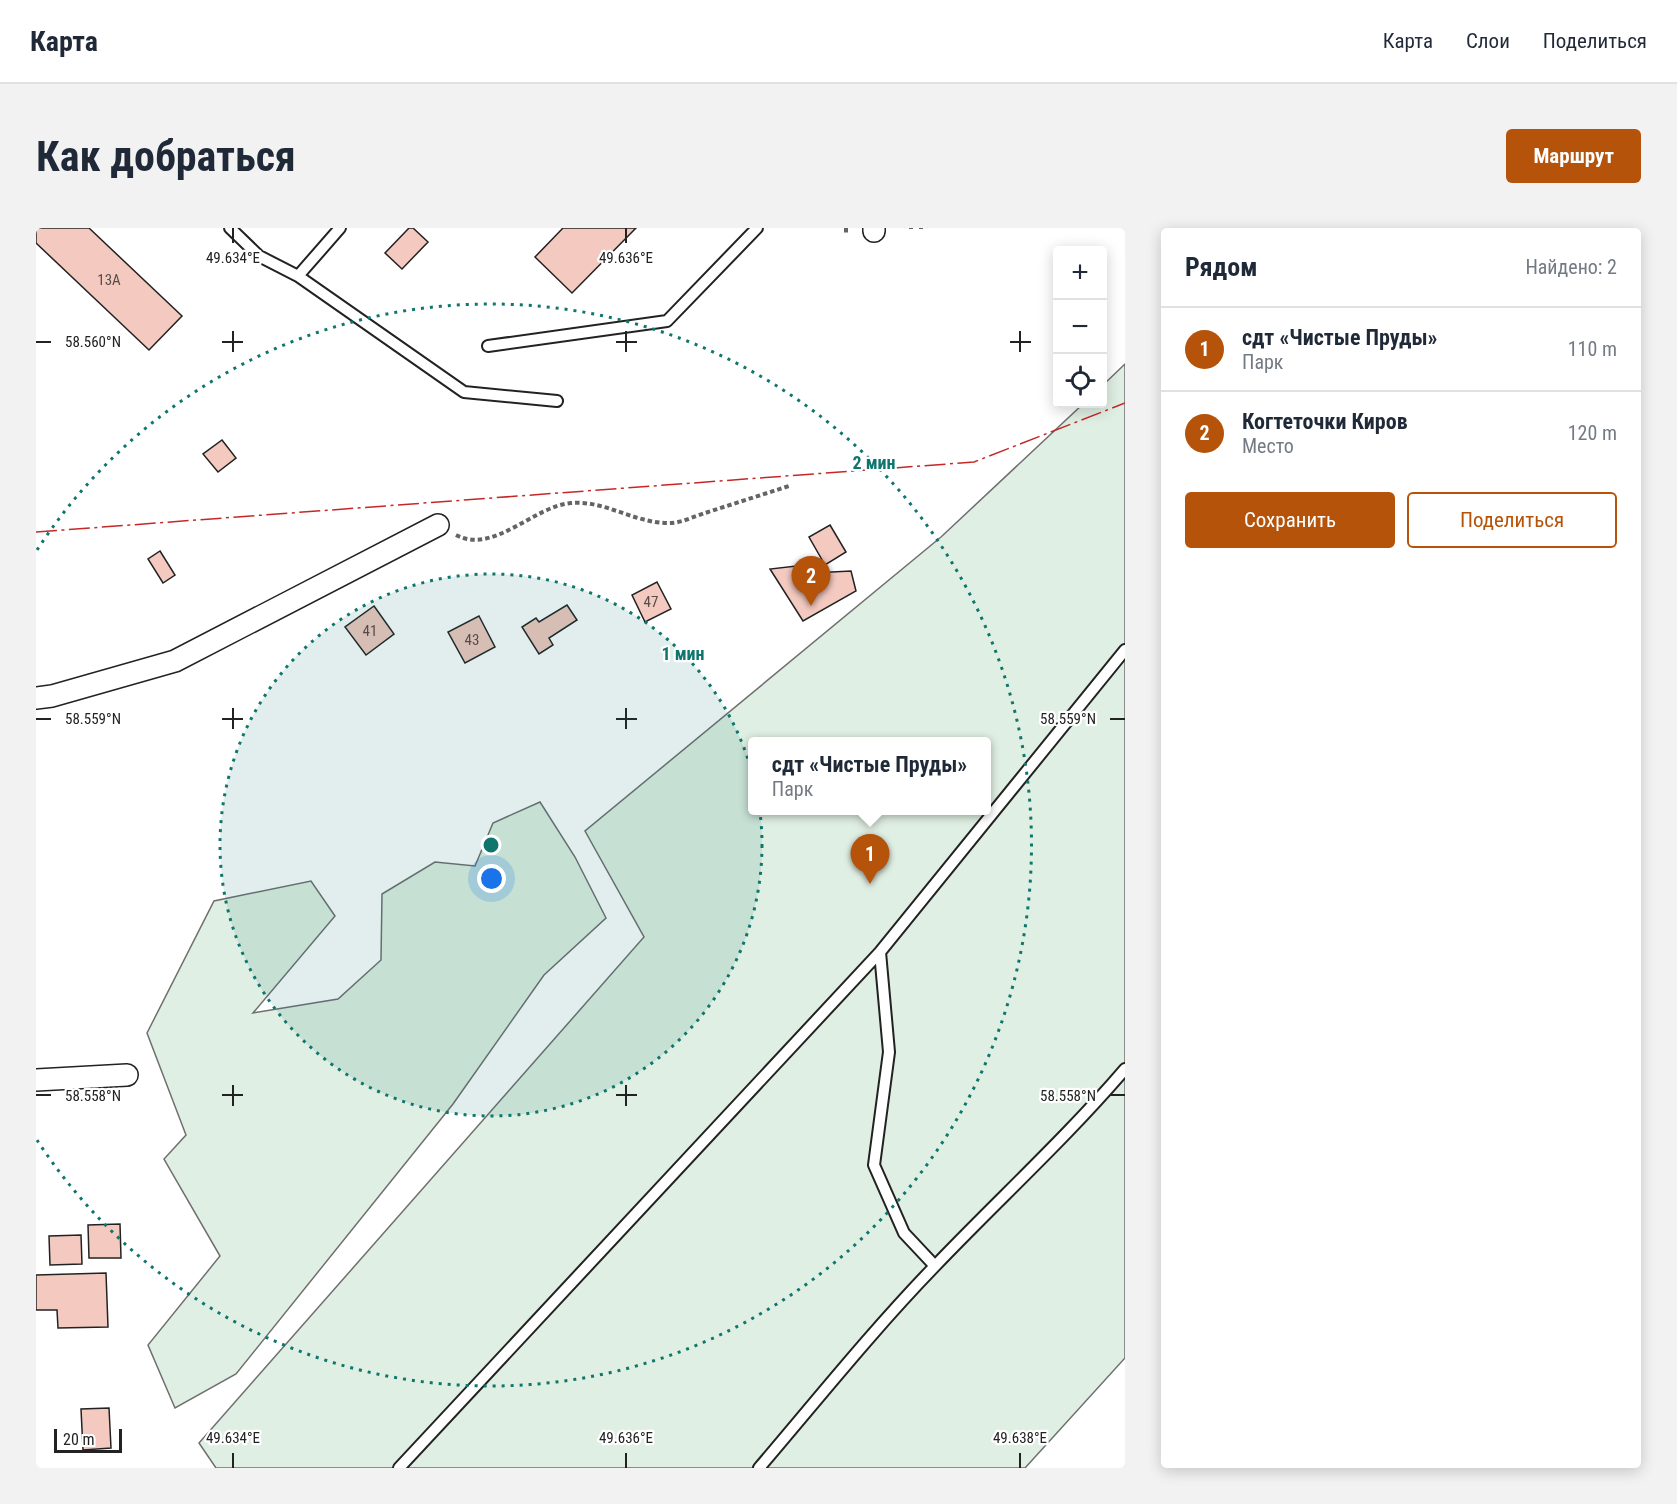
<!DOCTYPE html>
<html lang="ru">
<head>
<meta charset="utf-8">
<style>
  body { margin:0; font-family:"Roboto Condensed",sans-serif; background:#f2f2f3; color:#1f2937 }
  .controls { position:absolute; right:18px; top:18px; display:grid; overflow:hidden; border-radius:6px; box-shadow:0 3px 15px #0003 }
  .controls button { width:54px; height:54px; display:grid; place-items:center; padding:0; border:0; border-bottom:2px solid #e0e1e3; background:#fff; color:#1f2937; font:30px sans-serif }
  .scale { position:absolute; left:18px; bottom:15px; width:68px; box-sizing:border-box; padding-left:6px; border:3px solid #222; border-top:0; font-size:16px; line-height:21px; white-space:nowrap; color:#222; -webkit-text-stroke:4px #fff; paint-order:stroke }
  .you { position:absolute; left:456px; top:651px; width:21px; height:21px; margin:-15px; border:4px solid #fff; border-radius:50%; background:#1a73e8; box-shadow:0 0 0 9px #1a73e833 }
  .badge { display:grid; place-items:center; width:39px; height:39px; border-radius:50%; background:#b45309; color:#fff; font-size:20px; font-weight:700 }
  .pin { position:absolute; translate:-50% -50px; filter:drop-shadow(0 2px 3px #0008) }
  .pin::after { content:''; position:absolute; top:32px; width:21px; height:18px; background:inherit; clip-path:polygon(0 0,100% 0,50% 100%) }
  .popup { position:absolute; left:712px; top:509px; width:243px; height:78px; box-sizing:border-box; display:grid; place-content:center; border-radius:6px; background:#fff; filter:drop-shadow(0 2px 4px #0005); font-size:20px; white-space:nowrap; color:#747a83 }
  .popup b { font-size:22px; color:#1f2937 }
  .popup::after { content:''; position:absolute; left:50%; top:100%; margin-left:-12px; border:12px solid transparent; border-top-color:#fff }
  .list { margin:0; padding:0; list-style:none }
  h2 { display:flex; justify-content:space-between; align-items:center; height:78px; margin:0; padding:0 24px; font-size:26px }
  h2 small { font-size:20px; font-weight:400; color:#747a83 }
  .list li { display:grid; grid-template-columns:39px 1fr auto; gap:18px; align-items:center; box-sizing:border-box; height:84px; padding:0 24px; border-top:2px solid #e0e1e3 }
  .list b { display:block; font-size:22px; white-space:nowrap }
  .list p { margin:0; font-size:20px; white-space:nowrap; color:#747a83 }
  .list em { font-size:20px; font-style:normal; color:#747a83 }
  .actions { display:flex; gap:12px; padding:18px 24px }
  .actions a { flex:1; padding:14px 0; border:2px solid #b45309; border-radius:6px; text-align:center; font-size:21px; color:#b45309 }
  .actions .main { background:#b45309; color:#fff }
  .icon { flex:none; width:33px; height:33px; fill:none; stroke:currentColor; stroke-width:2; stroke-linecap:round; stroke-linejoin:round }
  .map { position:relative; flex:none; width:1089px; height:1240px; overflow:hidden; border-radius:6px }
  header { display:flex; align-items:center; gap:36px; box-sizing:border-box; height:84px; padding:0 30px; background:#fff; border-bottom:2px solid #e0e1e3 }
  header strong { font-size:28px }
  nav { display:flex; gap:33px; margin-inline-start:auto; font-size:21px }
  .intro { display:flex; align-items:center; justify-content:space-between; box-sizing:border-box; height:144px; padding:0 36px }
  h1 { margin:0; font-size:42px }
  .button { padding:15px 27px; border-radius:6px; background:#b45309; color:#fff; font-size:21px; font-weight:700 }
  main { display:flex; gap:36px; padding:0 36px }
  aside { flex:1; background:#fff; border-radius:6px; box-shadow:0 3px 15px #0003 }
  .map>svg:first-child { display:block }
  .green { fill:#e0efe3; stroke:#6f6f6f; stroke-width:1.5; fill-rule:evenodd }
  .building { fill:#f3c9c0; stroke:#222; stroke-width:1.5 }
  .lines { fill:none; stroke-linecap:round; stroke-linejoin:round }
  .lane-casing { stroke:#222; stroke-width:14 }
  .street-casing { stroke:#222; stroke-width:24 }
  .path { stroke:#646464; stroke-width:4; stroke-dasharray:4.5 3; stroke-linecap:butt }
  .lane { stroke:#fff; stroke-width:10 }
  .street { stroke:#fff; stroke-width:21 }
  .power { stroke:#c62828; stroke-width:1.5; stroke-dasharray:21 4.5 3 4.5; stroke-linecap:butt }
  .ticks { fill:none; stroke:#222; stroke-width:2 }
  .ring { fill:none; stroke:#0f766e; stroke-width:3; stroke-dasharray:3 6 }
  .labels { text-anchor:middle; dominant-baseline:central; stroke-width:4.5; stroke-linejoin:round; paint-order:stroke }
  .number-label { font-size:15px; fill:#564c4a }
  .ticks-label { font-size:15px; text-anchor:middle; fill:#222; stroke:#fff; stroke-width:4.5; stroke-linejoin:round; paint-order:stroke }
  .centre { fill:#0f766e; stroke:#fff; stroke-width:3 }
  .ring-label { font-size:18px; text-anchor:middle; font-weight:bold; fill:#0f766e; stroke:#fff; stroke-width:4.5; stroke-linejoin:round; paint-order:stroke }
</style>
</head>
<body>
<header>
<strong>Карта</strong>
<nav><a>Карта</a><a>Слои</a><a>Поделиться</a></nav>
</header>
<div class="intro"><h1>Как добраться</h1><a class="button">Маршрут</a></div>
<main>
<div class="map">
<svg width="1089" height="1240" viewBox="0 0 1089 1240">
  <rect width="100%" height="100%" fill="#fff"/>
  <!-- green -->
  <path class="green" d="M1089,136v994l-100,110h-809l-17,-25 445,-506 -59,-106 356,-294 142,-133h19l1,-19zM717,514h234v68h-234z
    M504,574l35,55 31,61 -62,57 -91,129 -217,270 -61,34 -27,-63 72,-89 -56,-97 22,-24 -39,-102 67,-132 97,-20 24,35 -82,97 85,-14 43,-39 1,-66 53,-32 40,4 18,-43z"/>
  <!-- building -->
  <path class="building" d="M0,0h53l93,88 -33,34 -113,-107z
    M373,0h4l15,14 -26,27 -17,-16z
    M527,0h73l-64,65 -37,-36z
    M186,212l14,18 -18,14 -15,-18z
    M794,297l16,27 -21,13 -16,-28z
    M124,323l15,24 -12,8 -15,-24z
    M769,337l7,8 39,-2 5,20 -53,30 -33,-52z
    M621,354l14,27 -26,13 -13,-27z
    M531,377l10,15 -28,18 4,7 -14,9 -17,-27 14,-9 3,4z
    M338,378l20,28 -28,21 -21,-28z
    M443,388l16,31 -30,16 -17,-31z
    M84,996l1,34h-32l-1,-33z
    M45,1007l1,29 -32,1 -1,-29z
    M70,1045l2,54 -50,1 -1,-18h-21v-35z
    M73,1180l2,40 -28,2 -2,-41z"/>
  <g class="lines">
    <defs>
      <path id="lane" d="M194,0l29,28 39,20 166,116 93,9
        M262,48l42,-48
        M452,118l179,-25 90,-93
        M844,724l9,100 -15,113 30,68 31,33
        M363,1240l481,-516 245,-302
        M723,1240c58,-68 114,-138 176,-202 63,-66 131,-128 190,-197"/>
      <path id="street" d="M838,0v3
        M0,470l16,-2 123,-35 263,-136
        M0,852l91,-5"/>
    </defs>
    <!-- lane casing -->
    <use href="#lane" class="lane-casing"/>
    <!-- street casing -->
    <use href="#street" class="street-casing"/>
    <!-- path -->
    <path class="path" d="M810,0v5
      M875,0v1
      M885,0v1
      M420,307c37,20 78,-29 115,-32 34,-3 65,21 99,20 11,0 25,-7 35,-10 28,-9 56,-18 84,-27"/>
    <!-- lane -->
    <use href="#lane" class="lane"/>
    <!-- street -->
    <use href="#street" class="street"/>
    <!-- power -->
    <path class="power" d="M0,304l938,-70 151,-59"/>
  </g>
  <!-- ticks -->
  <path class="ticks" d="M197,0v15M590,0v15M197,103v21M590,103v21M984,103v21M0,114h15M186,114h21M580,114h21M974,114h21M197,480v21M590,480v21M0,491h15M186,491h21M580,491h21M1074,491h15M197,857v21M590,857v21M0,867h15M186,867h21M580,867h21M1074,867h15M197,1225v15M590,1225v15M984,1225v15"/>
  <!-- distance rings -->
  <circle cx="455" cy="617" r="271" fill="#0f766e" fill-opacity=".12"/>
  <g class="ring">
    <circle cx="455" cy="617" r="271"/>
    <path d="M1 322A541 541 0 1 1 1 912"/>
  </g>
  <g class="labels">
    <!-- number labels -->
    <g class="number-label">
      <text x="73" y="52">13А</text>
      <text x="615" y="374">47</text>
      <text x="334" y="403">41</text>
      <text x="436" y="412">43</text>
    </g>
  </g>
  <g class="ticks-label">
    <text x="197" y="35">49.634°E</text>
    <text x="590" y="35">49.636°E</text>
    <text x="57" y="119">58.560°N</text>
    <text x="57" y="496">58.559°N</text>
    <text x="1032" y="496">58.559°N</text>
    <text x="57" y="873">58.558°N</text>
    <text x="1032" y="873">58.558°N</text>
    <text x="197" y="1215">49.634°E</text>
    <text x="590" y="1215">49.636°E</text>
    <text x="984" y="1215">49.638°E</text>
  </g>
  <circle cx="455" cy="617" r="9" class="centre"/>
  <g class="ring-label">
    <text x="838" y="241">2 мин</text>
    <text x="647" y="432">1 мин</text>
  </g>
</svg>
<div class="controls">
<button>+</button>
<button>−</button>
<button><svg class="icon" aria-label="locate" viewBox="0 0 24 24"><circle cx="12" cy="12" r="6"/><path d="M12 2v4M12 18v4M2 12h4M18 12h4"/></svg></button>
</div>
<div class="scale">20 m</div>
<div class="you"></div>
<div class="pin badge" style="left:834px;top:656px">1</div>
<div class="popup"><b>сдт «Чистые Пруды»</b>Парк</div>
<div class="pin badge" style="left:775px;top:378px">2</div>
</div>
<aside>
<h2>Рядом<small>Найдено: 2</small></h2>
<ul class="list">
<li><span class="badge">1</span><div><b>сдт «Чистые Пруды»</b><p>Парк</p></div><em>110 m</em></li>
<li><span class="badge">2</span><div><b>Когтеточки Киров</b><p>Место</p></div><em>120 m</em></li>
</ul>
<div class="actions"><a class="main">Сохранить</a><a>Поделиться</a></div>
</aside>
</main>
</body>
</html>
